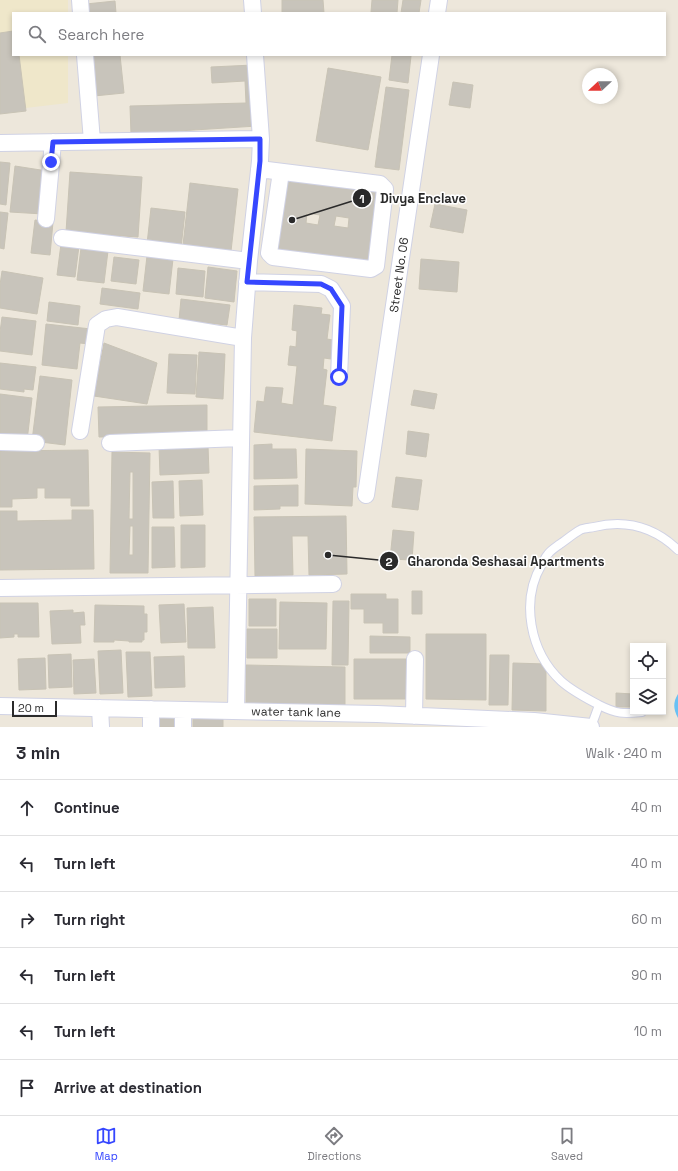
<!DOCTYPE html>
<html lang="en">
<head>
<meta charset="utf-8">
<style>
  body { margin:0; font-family:"Space Grotesk",sans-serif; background:#f2f2f3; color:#2b2b33 }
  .controls { position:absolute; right:12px; bottom:12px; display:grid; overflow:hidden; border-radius:0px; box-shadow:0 2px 6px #0003 }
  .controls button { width:36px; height:36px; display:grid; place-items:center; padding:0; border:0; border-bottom:1px solid #e1e1e2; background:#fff; color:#2b2b33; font:20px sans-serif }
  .compass { position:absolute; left:582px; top:68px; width:36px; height:36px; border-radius:50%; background:#fff; box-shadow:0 2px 6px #0003; rotate:248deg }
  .scale { position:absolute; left:12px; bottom:10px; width:45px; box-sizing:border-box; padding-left:4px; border:2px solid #2a2a2a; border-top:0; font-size:11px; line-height:14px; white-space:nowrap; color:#2a2a2a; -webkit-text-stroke:3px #fff; paint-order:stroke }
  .stop { position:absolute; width:12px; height:12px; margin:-9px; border:3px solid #3647ff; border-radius:50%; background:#fff }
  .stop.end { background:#3647ff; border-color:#fff; box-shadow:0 1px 4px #0008 }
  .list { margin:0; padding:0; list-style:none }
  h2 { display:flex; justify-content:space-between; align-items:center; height:52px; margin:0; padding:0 16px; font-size:17px }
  h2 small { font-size:13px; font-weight:400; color:#7c7c81 }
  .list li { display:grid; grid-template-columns:26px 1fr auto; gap:12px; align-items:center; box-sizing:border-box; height:56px; padding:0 16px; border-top:1px solid #e1e1e2 }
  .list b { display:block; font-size:15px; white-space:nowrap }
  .list em { font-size:13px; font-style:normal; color:#7c7c81 }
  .icon { flex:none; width:22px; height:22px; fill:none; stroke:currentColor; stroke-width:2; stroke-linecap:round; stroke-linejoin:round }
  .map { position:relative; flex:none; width:678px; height:727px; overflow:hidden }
  .search { position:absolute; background:#fff; box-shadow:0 2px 6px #0003; left:12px; right:12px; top:12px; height:44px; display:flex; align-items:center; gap:10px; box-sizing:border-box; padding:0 14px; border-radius:0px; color:#7c7c81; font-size:15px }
  .sheet { height:388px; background:#fff }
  nav { display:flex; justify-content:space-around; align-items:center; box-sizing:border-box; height:56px; border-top:1px solid #e1e1e2; background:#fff; font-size:11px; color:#7c7c81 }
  nav a { display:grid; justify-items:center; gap:2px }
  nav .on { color:#3647ff }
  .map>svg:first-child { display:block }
  .education { fill:#efe7ca }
  .water { fill:#69c1f4 }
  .building { fill:#c8c4bb; stroke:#c8c3b5; fill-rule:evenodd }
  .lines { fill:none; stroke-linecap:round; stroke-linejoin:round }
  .lane-casing { stroke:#d0d2e4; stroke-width:10 }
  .street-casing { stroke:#d0d2e4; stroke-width:18 }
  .lane { stroke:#fff; stroke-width:8 }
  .street { stroke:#fff; stroke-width:16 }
  .route { stroke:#3647ff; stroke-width:5 }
  .labels { text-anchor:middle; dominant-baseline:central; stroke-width:3; stroke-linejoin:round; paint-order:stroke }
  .street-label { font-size:12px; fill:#2a2a2a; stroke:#fff }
  .leader { fill:none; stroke:#2a2a2a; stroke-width:1.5 }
  .callout-dot { fill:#2a2a2a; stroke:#fff; stroke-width:1.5 }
  .mark-label { font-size:12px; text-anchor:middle; font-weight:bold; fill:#fff }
  .callout-label { font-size:13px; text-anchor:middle; font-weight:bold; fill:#2a2a2a; stroke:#fff; stroke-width:3; stroke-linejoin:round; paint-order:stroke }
</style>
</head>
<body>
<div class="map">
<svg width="678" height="727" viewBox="0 0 678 727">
  <rect width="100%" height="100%" fill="#ede7db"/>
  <!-- education -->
  <path class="education" d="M0,0h68v13h-55v42h55v48l-68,8z"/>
  <!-- water -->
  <path class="water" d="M678,694v24c-5,-9 -5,-16 0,-24z"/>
  <!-- building -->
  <path class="building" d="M282,0h41l1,13h-42z
    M372,0h26l-1,13 -26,-1z
    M403,0h18l-2,13h-18z
    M115,1l1,12h-30v-9z
    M13,31v24h6l7,56 -26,3v-81z
    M90,55h30l4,38 -30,3z
    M392,55l19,1 -3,27 -19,-3z
    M253,65l4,61 -126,8 -1,-28 116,-3 -1,-22 -33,2 -1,-16z
    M328,68l53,9 -13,73 -52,-9z
    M453,82l20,3 -3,23 -21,-3z
    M386,87l23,3 -10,80 -24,-3z
    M0,162l10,1 -4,42 -6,-1z
    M15,166l32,5 -4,43 -33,-2z
    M70,172l72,5 -4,60 -72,-5z
    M284,177l97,15 -11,71 -96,-11zM307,213l13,2 -2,10 -12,-2zM336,216l13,2 -1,10 -14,-2z
    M190,183l48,6 -7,62 -48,-6z
    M435,204l32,6 -4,23 -33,-6z
    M151,208l34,4 -4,36 -34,-4z
    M0,212l8,1 -4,36 -4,-1z
    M35,220l18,2 -3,33 -19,-2z
    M61,244l18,2 -4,31 -18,-2z
    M81,248l27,3 -4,32 -27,-3z
    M147,256l26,3 -4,35 -26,-3z
    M114,257l25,3 -3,24 -25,-3z
    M421,259l38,3 -2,30 -38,-3z
    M208,267l29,4 -3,31 -29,-4z
    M178,268l27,3 -2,26 -27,-3z
    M2,271l41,7 -6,36 -37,-6v-23z
    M102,288l38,5 -2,16 -38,-5z
    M181,299l49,6 -3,20 -48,-5z
    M49,302l31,4 -2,19 -31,-4z
    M294,305l28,3 -1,6 9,1 -3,24 6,1 -2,19 -7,-1 -1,11 4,1 -4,35 13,2 -4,34 -78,-9 3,-31 7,1 2,-15 17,1 -2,15 12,2 4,-39 -9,-1 2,-19 6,1 1,-16 -5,-1z
    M2,317l34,4 -4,34 -32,-4v-19z
    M46,324l45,5 -2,15 -9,-1 -3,26 -35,-4z
    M104,343l53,20 -10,41 -53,-8z
    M199,352l26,2 -2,45 -27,-2z
    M169,354l28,1 -2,39 -28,-1z
    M0,363l36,4 -3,23 -9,-1v3l-24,-3z
    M40,376l32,4 -7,65 -33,-4z
    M414,390l23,4 -3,15 -23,-4z
    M0,394l32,4 -5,43 -27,-4z
    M207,405v30l-108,2 -1,-30z
    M408,431l21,3 -3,23 -20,-3z
    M272,444v5h24l1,29 -43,1v-34z
    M208,446l1,27 -49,2 -1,-28z
    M306,449l51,2 -1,36h-3l-1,19 -47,-2z
    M88,450l1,56h-18v-8h-26v-10h-8v10l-25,1v8h-12v-56z
    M112,452l38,1 -2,120h-38zM130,472h3v47h-4zM130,526h3v29h-4z
    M396,477l26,3 -4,30 -26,-3z
    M202,480l1,35 -23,1 -1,-35z
    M173,481l1,37h-21l-1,-36z
    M298,485v21h-18v3l-26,1v-24z
    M72,510h21l1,59 -94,1v-59h17v10l55,-1z
    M346,516l1,58 -38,1 -1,-39h-16l1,39 -38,1 -1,-59z
    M181,525h24v42l-24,1z
    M152,527h22l1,40 -23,1z
    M393,530l21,2 -2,28 -22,-1z
    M412,591h10v23h-10z
    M351,594h35v5h12v34h-15v-10h-19v-14h-13z
    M249,599h27v27h-27z
    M333,601h16l-1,64h-16z
    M280,602l47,1 -1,46h-47z
    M0,603h38l1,34h-21v-3h-4v3l-14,1z
    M184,604l2,38 -25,1 -2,-38z
    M95,605l49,1v8h3v18h-3v8h-2v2h-13v-1l-15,-1v2h-20z
    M213,607l2,41h-27l-1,-40z
    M73,610v3l11,-1 1,13h-5l1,18 -29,1 -2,-33z
    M247,629h30v29h-30z
    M426,634h60v66l-60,-1z
    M370,636l40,1v16h-40z
    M121,650l2,43 -23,1 -2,-43z
    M126,652h24l2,44 -24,1z
    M71,654l1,33 -23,1 -1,-33z
    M490,655h19l-1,50h-19z
    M184,656l1,31 -30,1 -1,-31z
    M45,658l1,31 -27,1 -1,-31z
    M94,659l2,34 -22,1 -1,-34z
    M354,659h52v40h-52z
    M513,663l33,1v47l-34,-1z
    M246,665l99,2v39l-99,-2z
    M616,693l17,1 -1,13h-16z
    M153,718h29v9h-29z
    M223,718v9h-30v-8z"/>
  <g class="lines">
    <defs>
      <path id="lane" d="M599,705c18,9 24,9 43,7
        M591,727l8,-22c-13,-7 -27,-14 -38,-24 -31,-29 -41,-80 -19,-117 2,-3 3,-7 6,-10 3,-4 8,-7 12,-10 6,-4 13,-10 20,-14 4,-2 10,-2 14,-3 33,-8 60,0 84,23"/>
      <path id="street" d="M80,0l1,13
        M252,0l1,13
        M437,13l2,-13
        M85,55l7,86
        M0,143l261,-4
        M259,169l121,15 5,5 -9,77 -5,3 -98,-12 -4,-4 12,-81
        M46,219l7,-77
        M62,238l187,23
        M247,282l74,2 10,5 11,17 -3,71
        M80,431l17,-106 9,-6 11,-2 126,21
        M0,442l36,1
        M110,443l131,-5
        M366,495l65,-440
        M0,588l333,-4
        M0,706l377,8 157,7 57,6
        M100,708l1,19
        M151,709v18
        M183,710v17
        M236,711l7,-373 6,-77 11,-100 1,-22 -6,-84
        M414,716l1,-57"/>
    </defs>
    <!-- lane casing -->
    <use href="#lane" class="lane-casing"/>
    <!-- street casing -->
    <use href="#street" class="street-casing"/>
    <!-- lane -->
    <use href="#lane" class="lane"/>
    <!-- street -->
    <use href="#street" class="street"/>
  </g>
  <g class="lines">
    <!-- route -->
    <path class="route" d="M51,162l2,-20 207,-3v22l-13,121 74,2 10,5 11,17 -3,71"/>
  </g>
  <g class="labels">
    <!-- street labels -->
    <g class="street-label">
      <text transform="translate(399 275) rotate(-82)">Street No. 06</text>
      <text transform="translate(296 712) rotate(1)">water tank lane</text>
    </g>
  </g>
  <!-- callouts -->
  <path class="leader" d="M292 220L362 198M328 555L389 561"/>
  <g class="callout-dot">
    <circle cx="292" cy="220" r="4"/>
    <circle cx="328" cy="555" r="4"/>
    <circle cx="362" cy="198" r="10"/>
    <circle cx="389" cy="561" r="10"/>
  </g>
  <g class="mark-label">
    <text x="362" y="203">1</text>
    <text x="389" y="566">2</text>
  </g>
  <g class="callout-label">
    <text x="423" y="203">Divya Enclave</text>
    <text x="506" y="566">Gharonda Seshasai Apartments</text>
  </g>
</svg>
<div class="controls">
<button><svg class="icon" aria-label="locate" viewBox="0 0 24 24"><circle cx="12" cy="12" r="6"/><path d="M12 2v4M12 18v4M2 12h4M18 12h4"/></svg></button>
<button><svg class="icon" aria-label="layers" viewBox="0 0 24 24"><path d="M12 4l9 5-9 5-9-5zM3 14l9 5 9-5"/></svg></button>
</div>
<svg class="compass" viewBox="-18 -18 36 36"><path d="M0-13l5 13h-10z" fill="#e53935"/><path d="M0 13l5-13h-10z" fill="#7c7c81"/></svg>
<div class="scale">20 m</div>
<div class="stop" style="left:339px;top:377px"></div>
<div class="stop end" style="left:51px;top:162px"></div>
<div class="search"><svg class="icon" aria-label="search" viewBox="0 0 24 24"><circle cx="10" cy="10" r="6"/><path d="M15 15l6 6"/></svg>Search here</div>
</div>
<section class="sheet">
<h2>3 min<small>Walk · 240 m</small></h2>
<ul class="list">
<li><svg class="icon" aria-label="ahead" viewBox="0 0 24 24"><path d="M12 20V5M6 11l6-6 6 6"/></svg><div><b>Continue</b></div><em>40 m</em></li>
<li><svg class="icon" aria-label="left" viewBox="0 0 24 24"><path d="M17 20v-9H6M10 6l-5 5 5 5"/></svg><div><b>Turn left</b></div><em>40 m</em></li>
<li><svg class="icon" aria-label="right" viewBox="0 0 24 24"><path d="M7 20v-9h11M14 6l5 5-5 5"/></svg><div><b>Turn right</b></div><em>60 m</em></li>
<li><svg class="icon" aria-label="left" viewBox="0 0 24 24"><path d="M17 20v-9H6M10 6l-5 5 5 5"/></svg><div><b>Turn left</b></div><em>90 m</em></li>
<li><svg class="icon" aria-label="left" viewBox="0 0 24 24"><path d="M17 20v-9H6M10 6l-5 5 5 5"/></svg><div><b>Turn left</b></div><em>10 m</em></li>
<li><svg class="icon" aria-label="arrive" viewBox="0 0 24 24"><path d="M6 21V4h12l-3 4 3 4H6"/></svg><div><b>Arrive at destination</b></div></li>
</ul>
</section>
<nav>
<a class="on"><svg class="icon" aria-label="map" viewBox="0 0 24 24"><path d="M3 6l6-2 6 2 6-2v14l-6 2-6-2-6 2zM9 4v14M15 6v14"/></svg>Map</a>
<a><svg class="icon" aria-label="directions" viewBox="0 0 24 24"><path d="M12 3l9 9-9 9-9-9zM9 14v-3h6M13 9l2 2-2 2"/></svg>Directions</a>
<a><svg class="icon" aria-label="saved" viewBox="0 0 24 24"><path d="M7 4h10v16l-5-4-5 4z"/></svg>Saved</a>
</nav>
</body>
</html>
